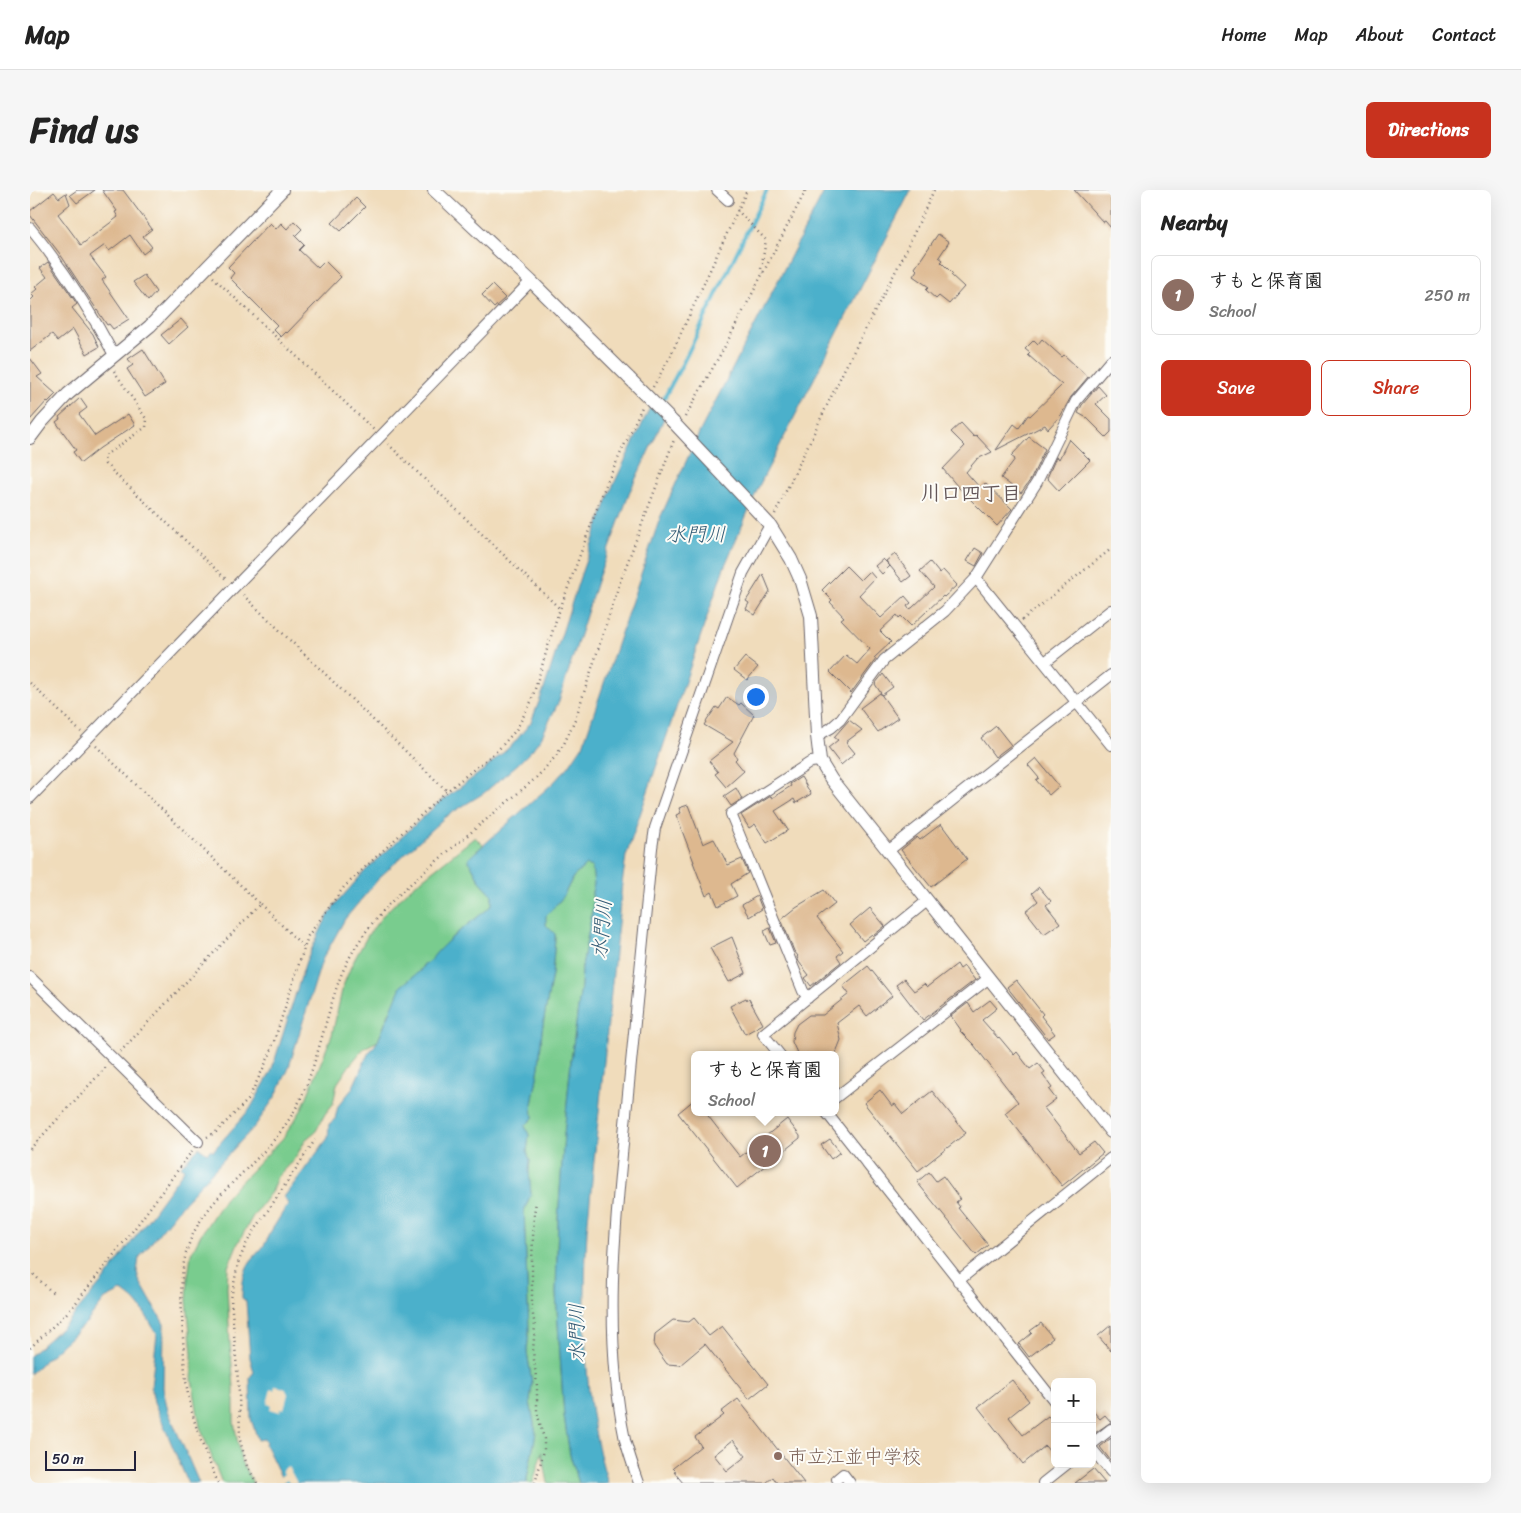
<!DOCTYPE html>
<html lang="en">
<head>
<meta charset="utf-8">
<style>
  body { margin:0; font-family:Sriracha,"Klee One",sans-serif; background:#f6f6f6; color:#222 }
  .controls { position:absolute; right:15px; bottom:15px; display:grid; overflow:hidden; border-radius:8px; box-shadow:0 5px 20px #0002 }
  .controls button { width:45px; height:45px; display:grid; place-items:center; padding:0; border:0; border-bottom:1px solid #e0e0e0; background:#fff; color:#222; font:25px sans-serif }
  .scale { position:absolute; left:15px; bottom:12px; width:91px; box-sizing:border-box; padding-left:5px; border:2px solid #22223b; border-top:0; font-size:14px; line-height:18px; white-space:nowrap; color:#22223b; -webkit-text-stroke:4px #fdfcf7; paint-order:stroke }
  .you { position:absolute; left:725px; top:506px; width:18px; height:18px; margin:-12px; border:4px solid #fff; border-radius:50%; background:#1a73e8; box-shadow:0 0 0 8px #1a73e833 }
  .badge { display:grid; place-items:center; width:32px; height:32px; border-radius:50%; background:#c8321e; color:#fff; font-size:16px; font-weight:700 }
  .pin { position:absolute; translate:-50% -50%; border:2px solid #fff; box-shadow:0 1px 5px #0006 }
  .popup { position:absolute; left:661px; top:861px; width:148px; height:65px; box-sizing:border-box; display:grid; place-content:center; border-radius:8px; background:#fff; filter:drop-shadow(0 1px 4px #0005); font-size:16px; white-space:nowrap; color:#767676 }
  .popup b { font-size:19px; color:#222 }
  .popup::after { content:''; position:absolute; left:50%; top:100%; margin-left:-10px; border:10px solid transparent; border-top-color:#fff }
  .list { margin:0; padding:0; list-style:none }
  h2 { display:flex; justify-content:space-between; align-items:center; height:65px; margin:0; padding:0 20px; font-size:21px }
  h2 small { font-size:16px; font-weight:400; color:#767676 }
  .list li { display:grid; grid-template-columns:32px 1fr auto; gap:15px; align-items:center; box-sizing:border-box; height:80px; margin:0 10px 10px; padding:0 10px; border:1px solid #e0e0e0; border-radius:8px }
  .list b { display:block; font-size:19px; white-space:nowrap }
  .list p { margin:0; font-size:16px; white-space:nowrap; color:#767676 }
  .list em { font-size:16px; font-style:normal; color:#767676 }
  .actions { display:flex; gap:10px; padding:15px 20px }
  .actions a { flex:1; padding:11px 0; border:1px solid #c8321e; border-radius:8px; text-align:center; font-size:18px; color:#c8321e }
  .actions .main { background:#c8321e; color:#fff }
  .map { position:relative; flex:none; width:1081px; height:1293px; overflow:hidden; border-radius:8px }
  header { display:flex; align-items:center; gap:30px; box-sizing:border-box; height:70px; padding:0 25px; background:#fff; border-bottom:1px solid #e0e0e0 }
  header strong { font-size:24px }
  nav { display:flex; gap:28px; margin-inline-start:auto; font-size:18px }
  .intro { display:flex; align-items:center; justify-content:space-between; box-sizing:border-box; height:120px; padding:0 30px }
  h1 { margin:0; font-size:35px }
  .button { padding:12px 22px; border-radius:8px; background:#c8321e; color:#fff; font-size:18px; font-weight:700 }
  main { display:flex; gap:30px; padding:0 30px }
  aside { flex:1; background:#fff; border-radius:8px; box-shadow:0 5px 20px #0002 }
  .map>svg:first-child { display:block }
  .green { fill:#79cc8e; stroke:#4e7764 }
  .water { fill:#4cb0cb; stroke:#376983 }
  .pier { fill:#f0dcbb }
  .lines { fill:none; stroke-linecap:round; stroke-linejoin:round }
  .stream { stroke:#4cb0cb; stroke-width:4 }
  .building { fill:#ddb88f; fill-rule:evenodd }
  .minor-casing { stroke:#6a6368; stroke-width:12 }
  .tertiary-casing { stroke:#6a6368; stroke-width:14 }
  .path { stroke:#6a6368; stroke-width:2.5; stroke-dasharray:1 4; stroke-linecap:butt }
  .minor { stroke:#fff; stroke-width:10 }
  .tertiary { stroke:#fff; stroke-width:12 }
  .tertiary-bridge-casing { stroke:#6a6368; stroke-width:14; stroke-linecap:butt }
  .tertiary-bridge { stroke:#fff; stroke-width:12 }
  .education-dot { fill:#8d6e63; stroke:#fdfcf7; stroke-width:2 }
  .labels { text-anchor:middle; dominant-baseline:central; stroke-width:4; stroke-linejoin:round; paint-order:stroke }
  .education-label { font-size:19px; fill:#785e54; stroke:#fdfcf7; text-anchor:start }
  .neighbourhood-label { font-size:20px; font-weight:bold; fill:#635658; stroke:#fdfcf7 }
  .water-label { font-size:20px; font-style:italic; fill:#335b75; stroke:#fdfcf7 }
</style>
</head>
<body>
<header>
<strong>Map</strong>
<nav><a>Home</a><a>Map</a><a>About</a><a>Contact</a></nav>
</header>
<div class="intro"><h1>Find us</h1><a class="button">Directions</a></div>
<main>
<div class="map">
<svg width="1081" height="1293" viewBox="0 0 1081 1293">
  <rect width="100%" height="100%" fill="#fdfcf7"/>
  <filter id="ink" filterUnits="userSpaceOnUse"><feTurbulence type="fractalNoise" baseFrequency=".02" numOctaves="2"/><feDisplacementMap in="SourceGraphic" scale="10" xChannelSelector="R" yChannelSelector="G"/><feConvolveMatrix kernelMatrix="1 2 1 2 8 2 1 2 1" color-interpolation-filters="sRGB"/></filter>
  <filter id="wash" filterUnits="userSpaceOnUse"><feTurbulence type="fractalNoise" baseFrequency=".0096" numOctaves="4" result="noise"/><feDisplacementMap in="SourceGraphic" scale="20" xChannelSelector="R" yChannelSelector="G"/><feGaussianBlur stdDeviation="1.12" result="paint"/><feColorMatrix in="noise" values="0 0 0 0 0 0 0 0 0 0 0 0 0 0 0 0 0 1.4 0 .05"/><feComposite in="paint" operator="in"/></filter>
  <g filter="url(#wash)">
    <rect width="100%" height="100%" fill="#f0dcbb"/>
    <!-- green -->
    <path class="green" d="M445,647l8,8 -15,14 12,22 12,13v10l-4,5 -36,28 -20,22 -5,5h-3l-35,49 -11,28 -14,7 -15,18 -12,18 -4,20 -8,10 -9,17 -11,9 -9,17 -19,20 -6,15 -18,24 -16,29 -9,22 -1,21 3,56 4,43v35l7,39 12,22h-31l-22,-56 -8,-48v-25l-5,-53 1,-24 3,-23 9,-18 25,-38 58,-60 19,-29 30,-74 11,-49 9,-22 16,-29 16,-21 27,-26z
      M556,675l6,2 2,17 -2,8 1,15 -11,60 -1,19 -10,75 -7,74 -6,84 -2,74 8,123 6,39 9,28h-31l-6,-31 -9,31h-6v-5l9,-45 -6,-31 2,-19 -5,-31 2,-22 -5,-119 7,-17 -2,-23 1,-11 -3,-8 2,-17 -4,-9 8,-8 -1,-14 7,-37 3,-37 10,-56 3,-35v-5l-9,-9 -1,-9 18,-19 10,-20z"/>
    <!-- water -->
    <path class="water" d="M795,0h86l-152,296 -36,84 -97,286 -4,28 -35,346c-4,85 -5,172 21,253h-29l-9,-28 -6,-39 -8,-123 2,-74 6,-84 7,-74 10,-75 1,-19 11,-60 -1,-15 2,-8 -2,-17 -6,-2 -13,12 -10,20 -17,19v9l9,9v4l-3,36 -10,56 -3,37 -7,37 1,14 -8,8 4,9 -2,17 3,8 -1,11 2,23 -7,17 5,119 -2,22 5,31 -2,19 6,31 -9,45v5h-243l-19,-39 1,-2 -2,-3 -6,1 -7,-21 -1,-42 4,-5 -4,-14 -4,-57 -4,-3c0,-11 1,-26 8,-36 6,-9 16,-15 18,-26l20,-32 -4,-7 44,-59 1,-14 6,-5 3,-13 14,-17 16,-35 10,-13 23,-55 19,-15 4,-7c7,-2 9,-8 14,-13 15,-16 33,-29 50,-42l4,-5v-10l-12,-13 -12,-22 85,-76 16,-17 14,-21 77,-227 40,-87z
      M624,209l13,13 -36,77 -33,89 -39,123 -17,35 -10,14 -13,13 -35,30 -39,24 -64,59 -36,43 -23,41 -34,110 -13,27 -20,29 -71,76 -45,56 -2,14 2,8 25,44 -1,64 5,23 31,72h-11l-34,-81 -3,-15 6,-53c-10,-16 -18,-35 -36,-43l-16,8 -19,24 -56,51v-18l38,-34 39,-46 77,-106 -3,-4 18,-19 8,6 4,-4 2,2 37,-42 21,-37 35,-111 18,-38 11,-18 29,-33 71,-66 51,-38 28,-25 17,-21 13,-33 37,-115 30,-84z"/>
    <!-- pier -->
    <path class="pier" d="M245,1196l10,2 3,6 -4,15 -3,-1 -1,4 -10,-3 1,-4 -4,-1 4,-15 3,1z
      M258,1276l9,17h-8l-2,-3 -6,3 -2,-5 5,-4 -2,-4z"/>
    <g class="lines">
      <!-- stream -->
      <path class="stream" d="M631,214l23,-43 83,-171"/>
    </g>
    <g id="blocks">
      <!-- building -->
      <path class="building" d="M47,0h18l-18,13 -7,-8z
        M72,0h21l29,39 -9,7 9,11 -9,7 -13,-19 -21,16 -4,-6 -15,11 16,21 -4,3 27,39 -16,10 -4,-5 -2,1 -47,-71 -30,-39v-4l24,-19 5,6 7,-5 4,11 -12,10 23,31 37,-28 -3,-5 2,-1z
        M1044,0h34l3,4v34l-6,-7 -2,1z
        M326,8l9,9 -24,24 -9,-8z
        M264,31l8,8 -7,7 9,9 -5,5 19,18 7,-7 16,16 -54,56 -1,-1 -5,5 -8,-8 4,-4 -47,-47 4,-5 -6,-6 42,-44 6,6 5,-6 6,6z
        M908,44l11,8 -10,15 4,3 -2,2 12,12 -2,1 13,12 -15,17 -10,-8 -3,3 -10,-9 3,-3 -16,-11 4,-6 -2,-2z
        M18,72l29,42 -5,4 21,26 6,13 -12,7 -14,-25 -15,12 -6,-7 -22,17v-50l4,-4 -3,-3 6,-5 -2,-2 12,-10 -7,-9z
        M114,85l12,17 -8,9 -15,-19z
        M462,95l13,13 -11,10 -12,-13z
        M151,129l7,8 -19,17 -8,-9z
        M1012,149l20,18 2,-2 24,22 -17,20 -10,18 -13,14 -3,-4 -49,25 18,-26 5,4 9,-13 2,1 32,-31 -34,-30 2,-2 -5,-4 9,-9 4,4z
        M113,159l22,35 -20,13 -18,-28 6,-4 -5,-6z
        M0,168l12,16 -5,3 19,17 -8,8 -1,-1 -17,19z
        M1068,196l8,9 -10,9 15,15v13l-5,5 -19,-19 -9,-5 4,-8z
        M50,208l7,10 -8,6 16,22 33,-22 7,11 -35,23 -19,15 -8,-11 3,-2 -20,-28 4,-3 -1,-2z
        M931,233l13,14 2,-2 16,17 -15,7 -11,13 14,16 5,-5 27,26 -15,17 -39,-39 -15,-18 22,-23 -14,-14z
        M999,247l16,12 -14,30 -10,14 -20,-15 14,-19 -4,-3z
        M1039,249l21,21 -31,31 -12,-13 9,-21 3,2z
        M945,358l8,5 -7,13 -9,-5z
        M865,364l16,22 -8,6 -17,-21z
        M853,369l7,7 -8,8 -7,-8z
        M900,372l9,11 4,-3 14,15 -13,12 -1,-1 -32,30 -10,-10 -2,2 -2,-3 -17,16 11,11 -17,16 2,1 -25,34 -21,-21 16,-17 11,9 13,-15 -29,-30 3,-2 -14,-15 2,-2 -10,-10 24,-24 14,14 9,-9 6,7 -16,17 22,23 24,-22 6,7 -4,3 2,3 3,-1 22,-21 -14,-16z
        M733,384l7,17 -15,24 -9,-6 3,-6 -3,-2z
        M715,467l13,10 -11,13 -13,-10z
        M853,484l10,13 -11,8 -7,-11z
        M850,503l18,25 -20,14 -18,-24z
        M697,507l12,8 2,-2 13,12 -20,38 3,5 -2,2 9,11 -18,16 -11,-13 3,-2 -9,-11 24,-19 -29,-17 12,-18 3,2z
        M819,530l13,10 -16,12 9,11 -14,12 -13,-17 10,-8 -4,-3z
        M966,536l15,19 -16,12 -14,-19z
        M1006,568l23,28 -10,9 -13,-15 3,-2 -11,-13z
        M771,587l10,17 -15,9 -2,-4 -19,12 13,19 -21,13 -12,-19 -6,4 -8,-13 30,-19 1,2 19,-12 -1,-2z
        M706,598l6,11 -11,7 -7,-10z
        M658,615l15,39 11,-5 14,26 14,-6 6,14 -17,11 6,12 -19,10 -6,-14 -6,4 -13,-34h1l-18,-47 5,-2 -2,-5z
        M911,634l26,35 -36,28 -30,-37 16,-13 3,3z
        M1009,697l12,14 -5,4 14,18 -16,11 -18,-23 12,-10 -6,-8z
        M794,700l11,14 -18,14 26,33 -6,5 4,6 -30,24 -6,-8 4,-3 -10,-13 -2,-5 1,-1 -4,-5 -13,-32 15,-12z
        M727,706l5,13 -13,8 -7,-12z
        M840,718l15,18 -12,10 -1,-2 -9,7 -13,-16z
        M740,738l6,15 -6,2 -6,-14z
        M702,747l14,36 -17,9 -19,-34z
        M927,774l3,5 4,-3 11,14 -52,40 -27,-35 8,-6 10,12 10,-7 3,3z
        M838,776l24,30 -25,20 -8,-10 -22,17 4,17 -6,15h-37l-6,-13 1,-10 4,-8 12,-9h14l26,-21 -6,-8z
        M986,790l27,34 -2,2 14,18 -7,5 -41,-52z
        M716,808l1,2 2,-1 14,25 -18,10 -15,-28z
        M960,810l7,8 -15,12 16,18 1,-1 15,18 3,-3 13,17 8,-6 7,9 -3,2 10,14 -3,2 7,9 -12,9 35,45 15,-11 9,11 -41,33 -57,-73 13,-11 -44,-57 -14,-14 1,-1 -10,-14 17,-13 6,9z
        M850,900l12,16 3,-2 8,10 29,-23 34,42 -48,38 -54,-68z
        M665,909v13h10l35,45 47,-38 13,17v2l-63,50 -59,-75z
        M800,949l10,13 -9,7 -10,-14z
        M899,982l7,9 7,-5 17,23 -4,3 4,5 -2,1 30,37 -12,10 -59,-73z
        M664,1128l15,18 13,-10 46,58 -19,15 -44,-55 -25,21 -13,-1 -13,-18 1,-12 18,-14 16,2z
        M1011,1133l12,15 -24,19 -10,-13 13,-11 -2,-2z
        M1081,1135v26l-13,-15z
        M982,1190l17,21 -20,16 14,18 25,-19 7,8v34l-10,-12 -22,18 -45,-57z
        M708,1209l66,84h-27l-4,-6 -7,6h-83l-9,-11 2,-1 -3,-3 28,-22 -6,-9 29,-22 -3,-3zM703,1250l13,16 -19,15 -13,-16z
        M1062,1220l8,9 5,-4 6,7 -19,13z
        M1081,1248v23l-11,-14z
        M1063,1279l12,14h-30z"/>
    </g>
  </g>
  <g filter="url(#ink)">
    <use href="#blocks" fill-opacity="0" stroke="#6a6368" stroke-width="1"/>
    <g class="lines">
      <defs>
        <path id="minor" d="M687,0l11,10
          M0,38c33,40 60,82 84,127
          M946,388l135,167
          M1015,472l66,-52
          M787,546l14,-8 9,-8 44,-60 61,-49 31,-33 61,-96 39,-81 35,-41
          M0,608l501,-517
          M858,661l223,-176
          M0,787l168,165
          M778,808l-5,-7 -72,-177 80,-52 9,-1
          M750,865l-17,-21 164,-133
          M805,908l154,-120
          M796,922l229,290
          M928,1091l153,-123
          M1062,1254l19,-15
          M1062,1259l19,23
          M807,1289l6,-5 7,9
          M609,1293c-5,-14 -10,-29 -14,-43 -23,-110 -9,-225 2,-336 8,-85 16,-170 25,-256l3,-20 88,-255 27,-48
          M1013,1293l24,-19"/>
        <path id="tertiary" d="M404,0l97,91 98,97
          M644,233l96,102 21,34 9,20 11,37 6,120 3,25 11,18 280,353
          M0,248l12,-16 26,-28 82,-68 132,-136"/>
      </defs>
      <!-- minor casing -->
      <use href="#minor" class="minor-casing"/>
      <!-- tertiary casing -->
      <use href="#tertiary" class="tertiary-casing"/>
      <!-- path -->
      <path class="path" d="M707,20l29,30 -5,29 2,4
        M183,87l161,153
        M84,181l33,49 -1,7 -42,29 1,8 123,117
        M623,197l17,-30 77,-167
        M655,227l39,-69 82,-158
        M358,254l171,164
        M745,324l69,-144 58,-111 32,-69
        M213,405l204,196
        M992,430l89,-71
        M0,493l51,49
        M66,556l164,158 -140,148
        M230,714l44,43
        M177,947l9,-5 32,-32 22,-46 38,-118 36,-49 103,-96 51,-41 18,-20 15,-28 25,-82 49,-133 37,-80
        M0,959l76,-82
        M0,1081l23,22
        M0,1158l41,-39 64,-81 57,-77
        M188,1293c-10,-24 -21,-49 -27,-75 -6,-23 -7,-47 -8,-71 -2,-46 -7,-83 22,-123 26,-35 62,-59 85,-96 26,-40 34,-100 52,-145 23,-51 55,-78 96,-113 33,-28 66,-55 98,-82l19,-21 9,-13 12,-27 44,-135 54,-142
        M227,1293l-10,-17 -7,-26 -1,-47 -8,-94 7,-36 9,-21 68,-102
        M505,1293l9,-32v-12l-7,-27v-26l-4,-35 2,-25 -3,-16v-49l2,-47 2,-12"/>
      <!-- minor -->
      <use href="#minor" class="minor"/>
      <!-- tertiary -->
      <use href="#tertiary" class="tertiary"/>
      <defs>
        <path id="tertiary-bridge" d="M599,188l45,45"/>
      </defs>
      <!-- tertiary-bridge casing -->
      <use href="#tertiary-bridge" class="tertiary-bridge-casing"/>
      <!-- tertiary-bridge -->
      <use href="#tertiary-bridge" class="tertiary-bridge"/>
    </g>
  </g>
  <!-- markers -->
  <circle class="education-dot" cx="748" cy="1266" r="5"/>
  <g class="labels">
    <!-- education labels -->
    <g class="education-label">
      <text x="758" y="1266">市立江並中学校</text>
    </g>
    <!-- neighbourhood labels -->
    <g class="neighbourhood-label">
      <text x="941" y="303">川口四丁目</text>
    </g>
    <!-- water labels -->
    <g class="water-label">
      <text x="666" y="344">水門川</text>
      <text transform="translate(572 739) rotate(-85)">水門川</text>
      <text transform="translate(547 1143) rotate(-91)">水門川</text>
    </g>
  </g>
</svg>
<div class="controls">
<button>+</button>
<button>−</button>
</div>
<div class="scale">50 m</div>
<div class="you"></div>
<div class="pin badge" style="left:735px;top:961px;background:#8d6e63">1</div>
<div class="popup"><b>すもと保育園</b>School</div>
</div>
<aside>
<h2>Nearby<small></small></h2>
<ul class="list">
<li><span class="badge" style="background:#8d6e63">1</span><div><b>すもと保育園</b><p>School</p></div><em>250 m</em></li>
</ul>
<div class="actions"><a class="main">Save</a><a>Share</a></div>
</aside>
</main>
</body>
</html>
